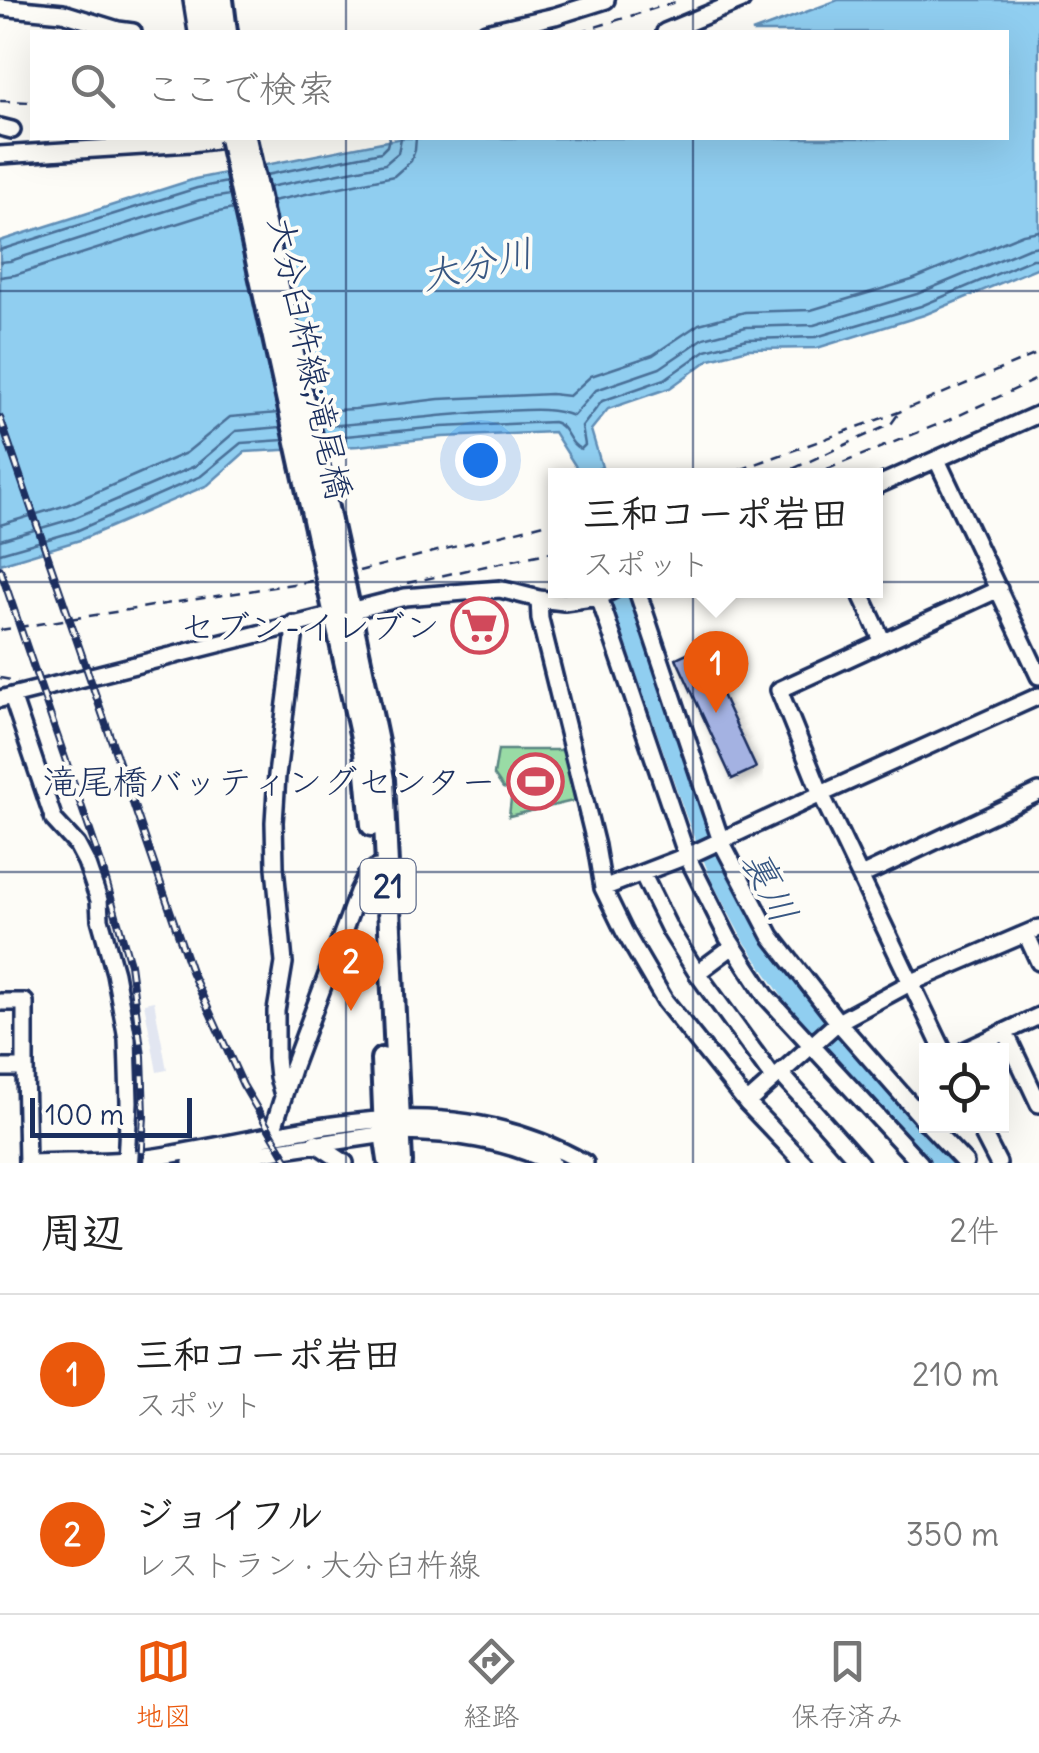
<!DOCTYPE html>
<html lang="ja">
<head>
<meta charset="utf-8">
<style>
  body { margin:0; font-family:Delius,"Klee One",sans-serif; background:#f2f2f2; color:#222 }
  .controls { position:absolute; right:30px; bottom:30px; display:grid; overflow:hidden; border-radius:0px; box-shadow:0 10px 40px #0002 }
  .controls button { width:90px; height:90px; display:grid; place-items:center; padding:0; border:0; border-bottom:2px solid #e0e0e0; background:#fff; color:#222; font:50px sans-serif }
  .scale { position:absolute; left:30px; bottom:25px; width:162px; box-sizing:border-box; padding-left:10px; border:5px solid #1b2f5e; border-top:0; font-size:28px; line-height:35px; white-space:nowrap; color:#1b2f5e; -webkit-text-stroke:8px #fdfcf7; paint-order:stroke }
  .you { position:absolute; left:480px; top:460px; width:35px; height:35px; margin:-25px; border:8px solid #fff; border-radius:50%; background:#1a73e8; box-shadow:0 0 0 15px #1a73e833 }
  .badge { display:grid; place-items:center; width:65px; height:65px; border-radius:50%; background:#ea580c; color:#fff; font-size:32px; font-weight:700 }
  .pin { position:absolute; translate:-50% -82px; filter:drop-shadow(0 2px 5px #0008) }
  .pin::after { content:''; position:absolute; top:52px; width:35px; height:30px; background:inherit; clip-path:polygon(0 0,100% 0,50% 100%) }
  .popup { position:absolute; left:548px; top:468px; width:335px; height:130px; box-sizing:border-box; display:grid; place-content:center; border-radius:0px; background:#fff; filter:drop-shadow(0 2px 8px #0005); font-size:32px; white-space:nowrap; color:#767676 }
  .popup b { font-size:38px; color:#222 }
  .popup::after { content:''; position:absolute; left:50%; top:100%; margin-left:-20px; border:20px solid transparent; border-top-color:#fff }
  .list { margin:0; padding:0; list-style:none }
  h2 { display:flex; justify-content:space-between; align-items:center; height:130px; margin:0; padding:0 40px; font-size:42px }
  h2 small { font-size:32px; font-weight:400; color:#767676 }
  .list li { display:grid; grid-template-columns:65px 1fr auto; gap:30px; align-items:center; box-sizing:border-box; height:160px; padding:0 40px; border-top:2px solid #e0e0e0 }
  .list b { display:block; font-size:38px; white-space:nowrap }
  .list p { margin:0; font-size:32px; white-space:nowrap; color:#767676 }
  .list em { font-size:32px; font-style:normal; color:#767676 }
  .icon { flex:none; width:55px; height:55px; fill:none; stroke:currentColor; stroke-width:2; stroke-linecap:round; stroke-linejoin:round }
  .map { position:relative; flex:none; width:1039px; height:1163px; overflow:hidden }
  .search { position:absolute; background:#fff; box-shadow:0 10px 40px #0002; left:30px; right:30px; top:30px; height:110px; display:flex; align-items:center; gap:25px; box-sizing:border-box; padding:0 35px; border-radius:0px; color:#767676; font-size:38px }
  .sheet { height:450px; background:#fff }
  nav { display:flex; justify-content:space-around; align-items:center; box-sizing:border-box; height:140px; border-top:2px solid #e0e0e0; background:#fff; font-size:28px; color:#767676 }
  nav a { display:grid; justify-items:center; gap:5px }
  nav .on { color:#ea580c }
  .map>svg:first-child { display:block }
  .built { fill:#e2e6f1 }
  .grass { fill:#99dba5; stroke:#5a8582; stroke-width:2.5 }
  .water { fill:#90cef0; stroke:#618eb6; stroke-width:2.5 }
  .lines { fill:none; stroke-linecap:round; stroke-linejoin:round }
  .shore { stroke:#4a6f98; stroke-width:2.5 }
  .river { stroke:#90cef0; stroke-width:20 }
  .building { fill:#a4b2e2; stroke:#1b2f5e; stroke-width:2.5; filter:url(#shadow) }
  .minor-casing { stroke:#1b2f5e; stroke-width:22 }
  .major-casing { stroke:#1b2f5e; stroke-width:28 }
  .path { stroke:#1b2f5e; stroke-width:2.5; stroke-dasharray:10 8; stroke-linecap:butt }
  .minor { stroke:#fdfcf7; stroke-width:15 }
  .major { stroke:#fdfcf7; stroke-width:20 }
  .rail-casing { stroke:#1b2f5e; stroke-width:8 }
  .rail { stroke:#fdfcf7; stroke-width:4; stroke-dasharray:11; stroke-linecap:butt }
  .major-bridge-casing { stroke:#1b2f5e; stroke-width:28; stroke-linecap:butt }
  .major-bridge { stroke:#fdfcf7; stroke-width:20 }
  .grid { fill:none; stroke:#1b2f5e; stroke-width:2.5; stroke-opacity:0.55 }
  .labels { text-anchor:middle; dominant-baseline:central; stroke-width:8; stroke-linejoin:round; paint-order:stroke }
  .shield { fill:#fdfcf7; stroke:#5f6c8c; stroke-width:2.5 }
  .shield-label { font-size:32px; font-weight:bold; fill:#1b2f5e }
  .street-label { font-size:35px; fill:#1b2f5e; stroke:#fdfcf7 }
  .poi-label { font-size:35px; fill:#1b2f5e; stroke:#fdfcf7; text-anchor:end }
  .water-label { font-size:38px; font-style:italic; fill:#385782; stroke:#fdfcf7 }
</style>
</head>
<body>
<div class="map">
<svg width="1039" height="1163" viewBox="0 0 1039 1163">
  <defs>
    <filter id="shadow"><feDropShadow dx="4.5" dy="4.5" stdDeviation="5" flood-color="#0004"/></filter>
  </defs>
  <rect width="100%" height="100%" fill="#fdfcf7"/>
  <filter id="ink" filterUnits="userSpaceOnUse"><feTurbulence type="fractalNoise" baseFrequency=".01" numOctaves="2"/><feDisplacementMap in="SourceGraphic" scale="20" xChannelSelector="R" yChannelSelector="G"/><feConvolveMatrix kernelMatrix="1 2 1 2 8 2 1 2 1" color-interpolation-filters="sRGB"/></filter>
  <g filter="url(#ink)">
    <!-- built -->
    <path class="built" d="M154,1001l13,69 -10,2 -13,-69z"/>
    <!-- grass -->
    <path class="grass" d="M498,750h64l15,50 -68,16 3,-25 -9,-3 -9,-13z"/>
    <!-- water -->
    <path class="water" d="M838,0h201v267l-115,48 -107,33 -69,1 -38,10 -40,29 -62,21 -17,21 11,37 -17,8h-4l-27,-43 -112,5 -84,9 -113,6 -37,33 -128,55 -80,24v-323l195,-62 207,-41h604v-106h-254z"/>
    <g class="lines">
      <!-- shore -->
      <path class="shore" d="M266,175l115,-23 6,-6 2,-8
        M269,187l116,-23 13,-11 3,-15
        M272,201l122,-25 17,-15 4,-11 1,-12
        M0,250l197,-62 30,-6
        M0,262l10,-1 190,-61 30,-5
        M0,277l15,-2 189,-60 29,-6
        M318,411l37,-2 84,-10 112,-5 18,2 22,-20 62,-21 46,-31 46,-12 66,-2 101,-30 111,-46 16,-3
        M322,426c60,-3 120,-12 181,-15 24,-1 48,-4 70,5l23,-26 64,-22 44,-30 42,-11 68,-2 103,-31 111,-46 11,-2
        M324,438l117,-11 112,-5c15,3 15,23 28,27l4,-4 -3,-18 20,-26 63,-22 41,-29 41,-11 69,-2 105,-31 111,-47h7
        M0,525l67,-20 119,-52 44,-36 48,-4
        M0,540l72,-21 123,-53 41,-35 45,-4
        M0,553l76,-22 125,-55 40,-33 43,-3"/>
      <!-- river -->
      <path class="river" d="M618,590l77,222 26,65 29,55 43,63 152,168"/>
    </g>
    <!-- building -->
    <path class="building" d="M700,647l56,121 -24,11 -56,-121z"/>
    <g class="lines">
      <defs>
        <path id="minor" d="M192,0l5,32
          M0,7l63,6 55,17 15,2
          M486,32l69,-16 51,-16
          M665,32l77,-32
          M0,127l12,3
          M0,155l191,-12 41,-5
          M937,460l102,216
          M876,486l163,-72
          M637,590l84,251 50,95 67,86 88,100
          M859,590l24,52
          M599,597l88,259 41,82 38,58 154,167
          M539,599l1,20 56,227 7,42 21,43 41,70 82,102 57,60
          M12,696l42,124 23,25 9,17 13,38 1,19 15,54 12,66 2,63 -3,61
          M0,699l405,-102 95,-8 39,10 25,3 35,-5 14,-7
          M642,873l28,57 27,43 77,106
          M861,876l178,-84
          M603,888l91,-35 127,-59 218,-98
          M1026,934l13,28
          M697,973l36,-27
          M0,1002h25v66
          M1005,1032l34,72
          M943,1050l-122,-256 -42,-104 220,-101
          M966,1050l73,-34
          M0,1068h25l2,95
          M781,1074l79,89
          M283,1095l-5,-18 -2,-19v-47l8,-48 -9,-96 -1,-45 3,-47 17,-136 -1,-15
          M747,1103l91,-81 72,-39 129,-55
          M930,1126l35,37
          M979,1126l19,37
          M271,1135l22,-69 65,-174 7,-14 11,-10
          M315,1143l30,20
          M30,1163c46,-2 93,0 138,-8 147,-25 277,-71 417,8
          M191,1163l208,-31c53,1 105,7 153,31"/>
        <path id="major" d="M206,0l5,32
          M222,0l4,32
          M345,589l33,158 5,33 18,383
          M330,592l35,160 7,73
          M382,1059l3,74 4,27"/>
      </defs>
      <!-- minor casing -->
      <use href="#minor" class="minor-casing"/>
      <!-- major casing -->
      <use href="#major" class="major-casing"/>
      <!-- path -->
      <path class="path" d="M579,32l103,-32
        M0,101l32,1
        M723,476l176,-64 140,-59
        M777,476l114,-52 8,-11
        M810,476l139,-56 90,-42
        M359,571l197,-50
        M407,583l149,-32
        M0,630l312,-49
        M0,678l18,3"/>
      <!-- minor -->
      <use href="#minor" class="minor"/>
      <!-- major -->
      <use href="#major" class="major"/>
      <defs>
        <path id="rail" d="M0,418l191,553 52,114 46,78
          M0,569l101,294 29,101 12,92 2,60 -3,47"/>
      </defs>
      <!-- rail casing -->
      <use href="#rail" class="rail-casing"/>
      <!-- rail -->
      <use href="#rail" class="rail"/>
      <defs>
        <path id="major-bridge" d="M230,138l100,454
          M245,138l100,451"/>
      </defs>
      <!-- major-bridge casing -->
      <use href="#major-bridge" class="major-bridge-casing"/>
      <!-- major-bridge -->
      <use href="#major-bridge" class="major-bridge"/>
    </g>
  </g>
  <!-- grid -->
  <path class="grid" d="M346,0v32M693,0v32M346,138v1025M693,138v1025M0,291h1039M0,582h1039M0,872h1039"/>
  <!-- icons -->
  <defs>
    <symbol id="supermarket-ring" viewBox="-11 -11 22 22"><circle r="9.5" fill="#fdfcf7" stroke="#d1495b" stroke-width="1.5"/><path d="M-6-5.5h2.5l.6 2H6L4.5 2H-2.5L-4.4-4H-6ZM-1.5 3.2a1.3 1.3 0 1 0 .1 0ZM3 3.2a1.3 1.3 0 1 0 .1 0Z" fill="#d1495b"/></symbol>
    <symbol id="stadium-ring" viewBox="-11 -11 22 22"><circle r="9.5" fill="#fdfcf7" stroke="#d1495b" stroke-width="1.5"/><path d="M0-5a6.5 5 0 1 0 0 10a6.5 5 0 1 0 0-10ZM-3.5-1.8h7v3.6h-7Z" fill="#d1495b"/></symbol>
  </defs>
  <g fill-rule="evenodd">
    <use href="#supermarket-ring" x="448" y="594" width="63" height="63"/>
    <use href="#stadium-ring" x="504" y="750" width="63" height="63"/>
  </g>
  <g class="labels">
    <!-- shield labels -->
    <rect class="shield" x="360.5" y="859" width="55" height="54" rx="8"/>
    <g class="shield-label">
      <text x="388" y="886">21</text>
    </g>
    <!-- street labels -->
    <g class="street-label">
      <text transform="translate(311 358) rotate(78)">大分臼杵線;滝尾橋</text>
    </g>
    <!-- poi labels -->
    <g class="poi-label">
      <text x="440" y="626">セブン-イレブン</text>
      <text x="496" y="781">滝尾橋バッティングセンター</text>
    </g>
    <!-- water labels -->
    <g class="water-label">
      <text transform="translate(477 264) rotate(-13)">大分川</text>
      <text transform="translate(770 886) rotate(63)">裏川</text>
    </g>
  </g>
</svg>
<div class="controls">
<button><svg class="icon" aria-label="locate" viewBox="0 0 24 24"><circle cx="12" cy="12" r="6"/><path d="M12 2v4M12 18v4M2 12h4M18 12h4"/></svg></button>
</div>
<div class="scale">100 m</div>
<div class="you"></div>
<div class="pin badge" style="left:716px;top:713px">1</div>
<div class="popup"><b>三和コーポ岩田</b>スポット</div>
<div class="pin badge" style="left:351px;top:1011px">2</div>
<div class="search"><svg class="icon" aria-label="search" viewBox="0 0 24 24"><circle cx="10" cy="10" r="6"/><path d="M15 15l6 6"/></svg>ここで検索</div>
</div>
<section class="sheet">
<h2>周辺<small>2件</small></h2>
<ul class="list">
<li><span class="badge">1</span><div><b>三和コーポ岩田</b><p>スポット</p></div><em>210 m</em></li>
<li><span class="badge">2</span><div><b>ジョイフル</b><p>レストラン · 大分臼杵線</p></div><em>350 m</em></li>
</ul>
</section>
<nav>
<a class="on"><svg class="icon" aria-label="map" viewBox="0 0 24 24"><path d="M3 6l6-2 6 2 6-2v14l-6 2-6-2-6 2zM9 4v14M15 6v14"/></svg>地図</a>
<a><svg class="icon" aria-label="directions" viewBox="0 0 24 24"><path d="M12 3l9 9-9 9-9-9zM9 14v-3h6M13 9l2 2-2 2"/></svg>経路</a>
<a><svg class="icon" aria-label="saved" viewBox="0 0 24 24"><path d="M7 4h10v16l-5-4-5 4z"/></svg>保存済み</a>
</nav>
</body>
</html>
